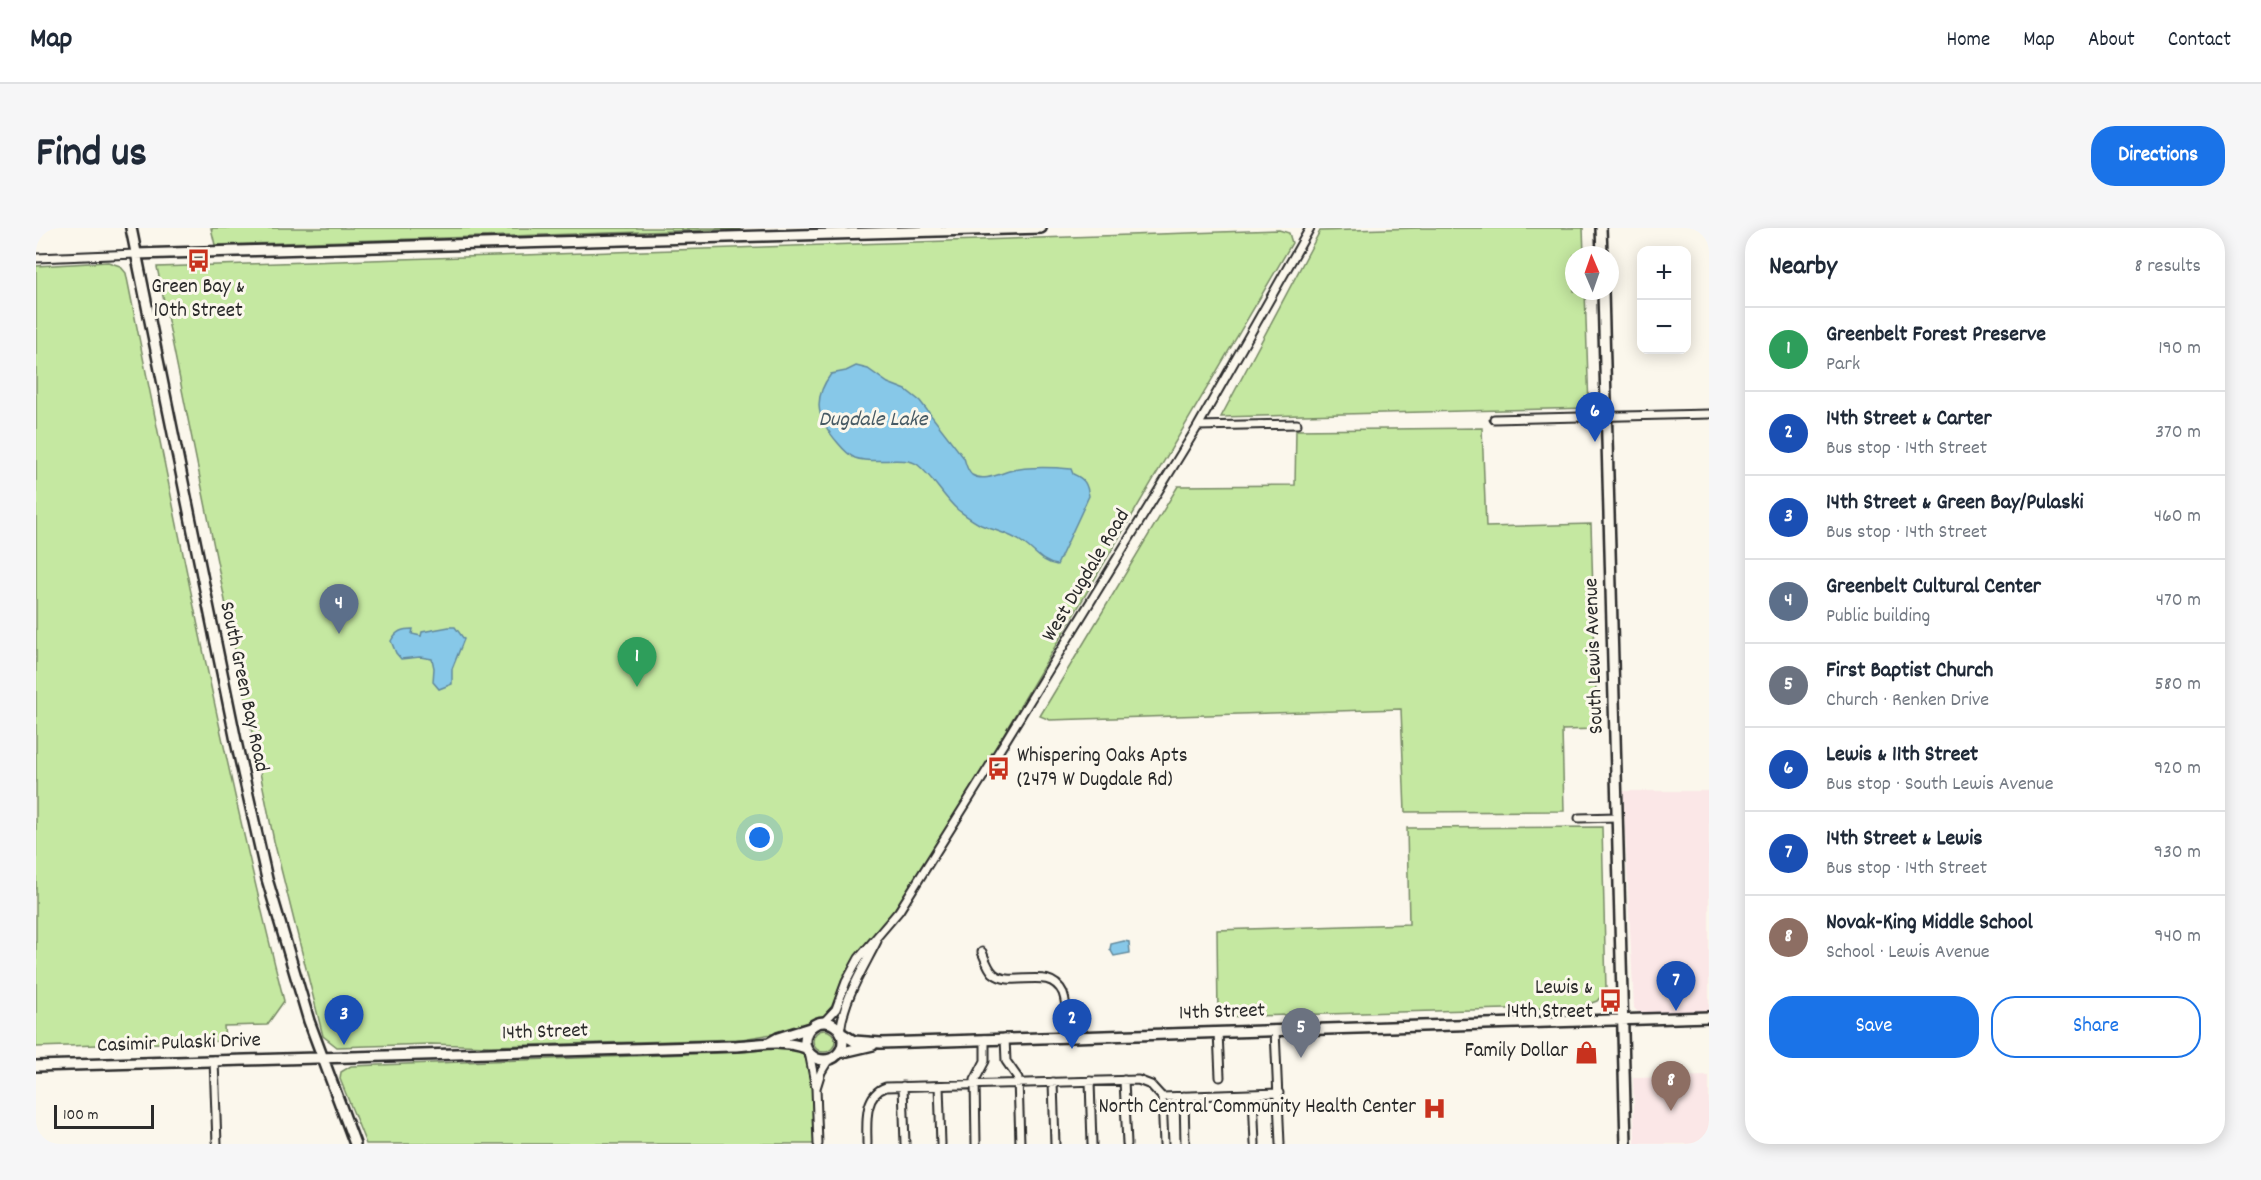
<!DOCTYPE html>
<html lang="en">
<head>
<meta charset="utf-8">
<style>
  body { margin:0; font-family:Dekko,sans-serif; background:#f6f6f7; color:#1f2937 }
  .controls { position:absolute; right:18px; top:18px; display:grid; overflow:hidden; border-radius:12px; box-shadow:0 3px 15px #0003 }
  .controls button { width:54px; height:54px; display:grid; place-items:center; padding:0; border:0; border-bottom:2px solid #e0e1e3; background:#fff; color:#1f2937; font:30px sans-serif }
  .compass { position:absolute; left:1529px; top:18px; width:54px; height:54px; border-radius:50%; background:#fff; box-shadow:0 3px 15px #0003; rotate:358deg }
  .scale { position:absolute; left:18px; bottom:15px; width:100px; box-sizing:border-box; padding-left:6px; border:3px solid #2b2b2b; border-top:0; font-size:16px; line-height:21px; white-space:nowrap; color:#2b2b2b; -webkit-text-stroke:4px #fbf7ec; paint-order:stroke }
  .you { position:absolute; left:724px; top:610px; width:21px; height:21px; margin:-15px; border:4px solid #fff; border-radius:50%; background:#1a73e8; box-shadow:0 0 0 9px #1a73e833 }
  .badge { display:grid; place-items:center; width:39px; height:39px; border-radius:50%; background:#1a73e8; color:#fff; font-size:20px; font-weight:700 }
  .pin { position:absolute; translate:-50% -50px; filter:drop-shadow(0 2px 3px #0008) }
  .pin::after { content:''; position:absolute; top:32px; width:21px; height:18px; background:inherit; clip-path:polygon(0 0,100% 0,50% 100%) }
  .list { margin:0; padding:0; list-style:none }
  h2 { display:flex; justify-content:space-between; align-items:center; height:78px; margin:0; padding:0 24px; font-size:26px }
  h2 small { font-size:20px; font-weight:400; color:#747a83 }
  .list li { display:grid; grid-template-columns:39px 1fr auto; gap:18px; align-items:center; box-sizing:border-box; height:84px; padding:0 24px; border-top:2px solid #e0e1e3 }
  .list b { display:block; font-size:22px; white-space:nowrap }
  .list p { margin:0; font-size:20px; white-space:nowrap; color:#747a83 }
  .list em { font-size:20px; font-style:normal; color:#747a83 }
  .actions { display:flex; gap:12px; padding:18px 24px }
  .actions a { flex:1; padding:14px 0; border:2px solid #1a73e8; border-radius:24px; text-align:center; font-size:21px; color:#1a73e8 }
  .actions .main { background:#1a73e8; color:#fff }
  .map { position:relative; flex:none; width:1673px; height:916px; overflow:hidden; border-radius:24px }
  header { display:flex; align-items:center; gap:36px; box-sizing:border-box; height:84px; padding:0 30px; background:#fff; border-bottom:2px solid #e0e1e3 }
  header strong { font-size:28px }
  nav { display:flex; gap:33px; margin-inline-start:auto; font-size:21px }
  .intro { display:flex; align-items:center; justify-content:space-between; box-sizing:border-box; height:144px; padding:0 36px }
  h1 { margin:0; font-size:42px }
  .button { padding:15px 27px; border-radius:24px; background:#1a73e8; color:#fff; font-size:21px; font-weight:700 }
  main { display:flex; gap:36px; padding:0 36px }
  aside { flex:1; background:#fff; border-radius:24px; box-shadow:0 3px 15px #0003 }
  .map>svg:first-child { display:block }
  .built { fill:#fbe7e7 }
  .green { fill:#c5e8a1; stroke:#788a66; stroke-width:1.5 }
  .water { fill:#87c8e8; stroke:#62899c; stroke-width:1.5 }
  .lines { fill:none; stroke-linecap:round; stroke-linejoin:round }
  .street-casing { stroke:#2b2b2b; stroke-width:11 }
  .secondary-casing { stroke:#2b2b2b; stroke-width:14 }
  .street { stroke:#fbf7ec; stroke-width:7 }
  .secondary { stroke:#fbf7ec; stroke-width:9 }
  .labels { text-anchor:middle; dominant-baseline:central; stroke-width:6; stroke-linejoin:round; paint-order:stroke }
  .poi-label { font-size:21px; fill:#2b2b2b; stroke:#fbf7ec; text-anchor:end }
  .street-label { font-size:21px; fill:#2b2b2b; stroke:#fbf7ec }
  .water-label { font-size:22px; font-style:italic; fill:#475a64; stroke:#fbf7ec }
</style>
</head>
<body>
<header>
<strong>Map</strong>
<nav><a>Home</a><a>Map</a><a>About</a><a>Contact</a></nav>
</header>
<div class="intro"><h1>Find us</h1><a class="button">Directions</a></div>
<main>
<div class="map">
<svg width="1673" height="916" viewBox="0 0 1673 916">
  <rect width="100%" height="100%" fill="#fbf7ec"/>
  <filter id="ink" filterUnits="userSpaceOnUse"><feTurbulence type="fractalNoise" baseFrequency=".0167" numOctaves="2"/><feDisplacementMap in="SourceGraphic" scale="12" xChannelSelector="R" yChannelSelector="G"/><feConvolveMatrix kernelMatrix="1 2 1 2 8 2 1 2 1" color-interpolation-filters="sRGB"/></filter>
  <g filter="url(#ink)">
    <!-- built -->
    <path class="built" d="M1587,563h86v220l-66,2 -5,-1 -4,-4z
      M1673,848v68h-74l-2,-66z"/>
    <!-- green -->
    <path class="green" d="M175,0h529v1l-525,16z
      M1383,0h164l1,27h-10v36h11l4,117 -368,9 99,-186z
      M1243,2l10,3 3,10 -371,632 -77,99 -14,39 -9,7 -31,11 -48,8 -253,7 -58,-2 -94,3 -14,-11 -49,-195 -117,-574z
      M72,34l12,4 6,7c49,243 97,487 158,728l-17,24 -43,1 1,15 -189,6v-781z
      M1446,200l4,99 105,-3 6,205 -35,1 2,81 -159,1 -4,-103 -351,11 -10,-4 138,-230 117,-1 1,-55z
      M1566,599l4,163 -9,11 -17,6 -362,10 -1,-87 192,-6 -2,-96z
      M777 813a11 11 0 1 1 22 0a11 11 0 1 1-22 0Z
      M750,819c19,3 20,11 25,28l3,69h-448l-26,-65 1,-7 10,-6 394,-14z"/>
    <!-- water -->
    <path class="water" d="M820,138l12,3 20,14 18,7 14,11 44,57c2,6 3,13 8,17 11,7 27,-1 37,-4 20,-5 41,-4 62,-2l2,5c12,5 14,10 16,22l-32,69c-15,-2 -22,-14 -34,-22 -12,-9 -28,-12 -42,-18 -8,-4 -16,-10 -23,-15 -15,-13 -25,-33 -40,-45 -13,-10 -44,0 -63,-7 -7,-3 -12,-9 -17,-15 -20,-23 -27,-42 -7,-69l15,-3z
      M413,399h6l9,12 -12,30v15l-13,5 -6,-7 1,-14 -2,-9 -12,-2 -19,2 -5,-6 -5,-12c5,-10 11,-12 22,-12l-1,5 9,2 1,-4z
      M1088,713l5,1 1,11 -16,3 -4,-7 1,-5z"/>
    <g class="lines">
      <defs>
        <path id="street" d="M0,30l100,-4
          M1458,191l215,-5
          M1162,198l99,-2
          M1543,590l38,-1
          M946,724c3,7 6,16 11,21 19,17 56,-9 70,20 5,13 3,29 5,43
          M788,794l12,-13 10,-27 13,-24 40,-47 105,-168 194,-317 112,-198
          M1239,802l5,114
          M804,804c4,-34 22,-61 37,-91
          M1182,804l2,45
          M969,810l1,23 12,17 2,66
          M773,824l7,36 2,56
          M178,832l3,84
          M1088,852l3,64
          M1054,853l2,63
          M1017,854l2,62
          M867,858l2,58
          M903,858l2,58
          M780,860l5,-16 8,-13
          M1217,866l2,50
          M1148,868l1,48
          M1126,869l117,-4
          M831,916c0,-20 -4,-49 19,-57l252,-7 13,5 11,12 2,47
          M940,916l-1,-64 10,-19v-22"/>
        <path id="secondary" d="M95,0l106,518 30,133 42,142 46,123
          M1565,0l1,27
          M100,26l905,-26
          M1567,63l23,853
          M769 813a19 19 0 1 1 38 0a19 19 0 1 1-38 0Z
          M805,805l13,8 27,2 828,-26
          M733,815l9,-5 32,-10
          M803,825l34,-8
          M0,838l696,-20c24,-1 51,-7 74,2"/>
      </defs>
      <!-- street casing -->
      <use href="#street" class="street-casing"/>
      <!-- secondary casing -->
      <use href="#secondary" class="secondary-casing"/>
      <!-- street -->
      <use href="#street" class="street"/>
      <!-- secondary -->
      <use href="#secondary" class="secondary"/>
    </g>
  </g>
  <!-- icons -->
  <defs>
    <symbol id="bus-bare" viewBox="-9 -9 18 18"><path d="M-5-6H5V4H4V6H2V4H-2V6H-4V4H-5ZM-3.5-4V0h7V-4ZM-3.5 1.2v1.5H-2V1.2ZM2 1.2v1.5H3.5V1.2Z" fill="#c8321e" stroke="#fbf7ec" stroke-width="2.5" paint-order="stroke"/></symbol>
    <symbol id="shop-bare" viewBox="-9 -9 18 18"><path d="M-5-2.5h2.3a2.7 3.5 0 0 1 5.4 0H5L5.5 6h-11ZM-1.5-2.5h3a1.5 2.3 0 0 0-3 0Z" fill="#c8321e" stroke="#fbf7ec" stroke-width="2.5" paint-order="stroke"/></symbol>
    <symbol id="hospital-bare" viewBox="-9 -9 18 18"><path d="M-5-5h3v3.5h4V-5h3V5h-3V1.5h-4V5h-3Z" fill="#c8321e" stroke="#fbf7ec" stroke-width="2.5" paint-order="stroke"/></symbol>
  </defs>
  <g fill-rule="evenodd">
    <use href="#bus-bare" x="146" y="16" width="33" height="33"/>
    <use href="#bus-bare" x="946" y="524" width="33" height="33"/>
    <use href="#bus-bare" x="1558" y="756" width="33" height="33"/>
    <use href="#shop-bare" x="1534" y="808" width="33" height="33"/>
    <use href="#hospital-bare" x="1382" y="864" width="33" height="33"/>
  </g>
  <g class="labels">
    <!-- poi labels -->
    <g class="poi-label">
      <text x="162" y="60" text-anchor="middle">Green Bay &amp;<tspan x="162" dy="24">10th Street</tspan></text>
      <text x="981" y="529" text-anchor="start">Whispering Oaks Apts<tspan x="981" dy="24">(2479 W Dugdale Rd)</tspan></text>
      <text x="1557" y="761">Lewis &amp;<tspan x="1557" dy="24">14th Street</tspan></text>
      <text x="1532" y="824">Family Dollar</text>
      <text x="1380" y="880">North Central Community Health Center</text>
    </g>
    <!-- street labels -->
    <g class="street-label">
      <text transform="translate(1051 348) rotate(-59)">West Dugdale Road</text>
      <text transform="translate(1559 428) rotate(-92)">South Lewis Avenue</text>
      <text transform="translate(207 459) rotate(78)">South Green Bay Road</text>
      <text transform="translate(1186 785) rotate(-2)">14th Street</text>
      <text transform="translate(509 805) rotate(-2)">14th Street</text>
      <text transform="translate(143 816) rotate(-2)">Casimir Pulaski Drive</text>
    </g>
    <!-- water labels -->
    <g class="water-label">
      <text x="837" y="192">Dugdale Lake</text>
    </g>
  </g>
</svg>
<div class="controls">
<button>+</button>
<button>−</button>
</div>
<svg class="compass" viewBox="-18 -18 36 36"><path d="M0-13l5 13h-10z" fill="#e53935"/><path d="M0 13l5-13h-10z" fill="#747a83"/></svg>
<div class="scale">100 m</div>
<div class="you"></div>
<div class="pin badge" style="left:601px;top:459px;background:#2e9e5b">1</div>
<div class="pin badge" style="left:1036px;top:821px;background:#1a4fb4">2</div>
<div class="pin badge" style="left:308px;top:817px;background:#1a4fb4">3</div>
<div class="pin badge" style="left:303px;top:406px;background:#5c6f8a">4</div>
<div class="pin badge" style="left:1265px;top:830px;background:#6b7280">5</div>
<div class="pin badge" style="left:1559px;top:214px;background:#1a4fb4">6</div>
<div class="pin badge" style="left:1640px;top:783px;background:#1a4fb4">7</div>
<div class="pin badge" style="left:1635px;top:883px;background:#8d6e63">8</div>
</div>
<aside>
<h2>Nearby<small>8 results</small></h2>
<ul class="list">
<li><span class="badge" style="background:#2e9e5b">1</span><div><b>Greenbelt Forest Preserve</b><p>Park</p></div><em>190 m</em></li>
<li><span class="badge" style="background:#1a4fb4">2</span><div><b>14th Street &amp; Carter</b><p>Bus stop · 14th Street</p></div><em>370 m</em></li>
<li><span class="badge" style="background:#1a4fb4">3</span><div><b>14th Street &amp; Green Bay/Pulaski</b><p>Bus stop · 14th Street</p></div><em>460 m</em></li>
<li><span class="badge" style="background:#5c6f8a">4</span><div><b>Greenbelt Cultural Center</b><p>Public building</p></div><em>470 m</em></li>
<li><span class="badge" style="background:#6b7280">5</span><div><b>First Baptist Church</b><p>Church · Renken Drive</p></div><em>580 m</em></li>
<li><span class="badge" style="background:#1a4fb4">6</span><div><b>Lewis &amp; 11th Street</b><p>Bus stop · South Lewis Avenue</p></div><em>920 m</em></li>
<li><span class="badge" style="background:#1a4fb4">7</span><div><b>14th Street &amp; Lewis</b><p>Bus stop · 14th Street</p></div><em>930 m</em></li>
<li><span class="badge" style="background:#8d6e63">8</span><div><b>Novak-King Middle School</b><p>School · Lewis Avenue</p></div><em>940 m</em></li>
</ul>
<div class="actions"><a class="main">Save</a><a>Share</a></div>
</aside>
</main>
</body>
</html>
